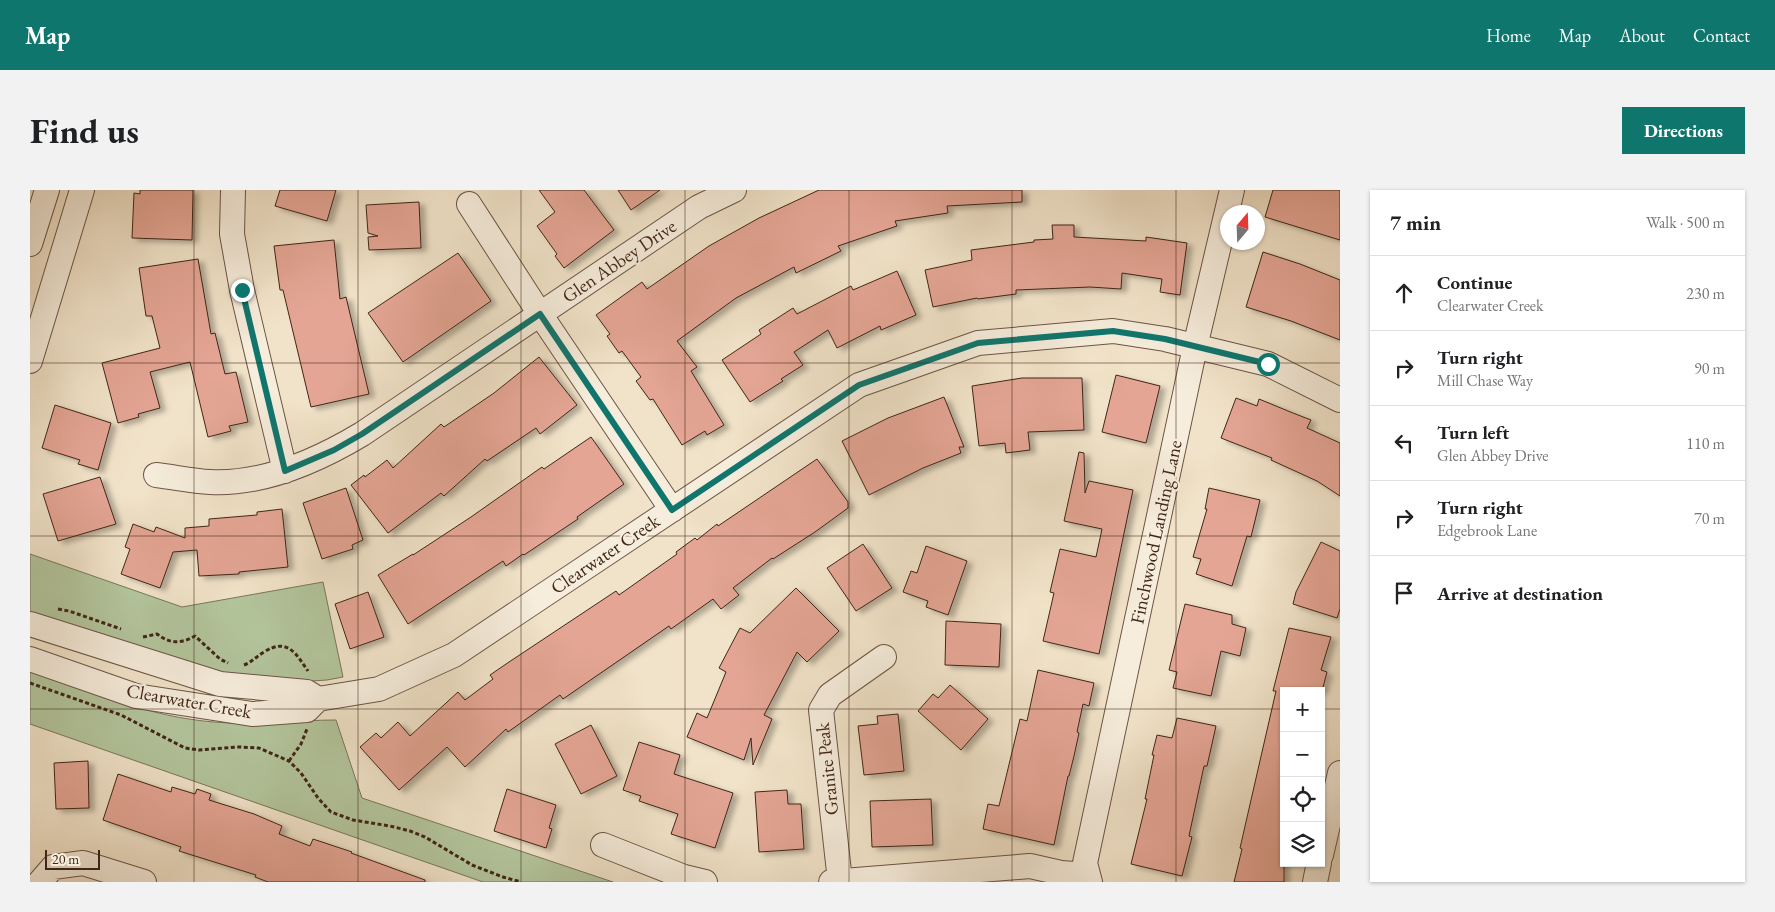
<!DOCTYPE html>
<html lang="en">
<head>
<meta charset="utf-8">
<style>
  body { margin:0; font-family:"EB Garamond",serif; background:#f2f2f2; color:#202124 }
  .controls { position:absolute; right:15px; bottom:15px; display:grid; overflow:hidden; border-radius:0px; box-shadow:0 1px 4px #0004 }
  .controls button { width:45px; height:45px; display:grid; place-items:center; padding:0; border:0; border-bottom:1px solid #e0e0e0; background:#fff; color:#202124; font:25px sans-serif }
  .compass { position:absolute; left:1190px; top:15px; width:45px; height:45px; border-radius:50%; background:#fff; box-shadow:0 1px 4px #0004; rotate:19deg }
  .scale { position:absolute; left:15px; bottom:12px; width:55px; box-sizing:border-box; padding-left:5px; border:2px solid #402617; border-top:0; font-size:14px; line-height:18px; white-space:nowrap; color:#402617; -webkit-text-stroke:4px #f6eddc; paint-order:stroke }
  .stop { position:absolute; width:15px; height:15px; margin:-11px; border:4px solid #0f766e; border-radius:50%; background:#fff }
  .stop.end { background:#0f766e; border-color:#fff; box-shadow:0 1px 5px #0008 }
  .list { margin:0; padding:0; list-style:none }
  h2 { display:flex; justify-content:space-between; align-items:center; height:65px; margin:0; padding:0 20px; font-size:21px }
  h2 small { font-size:16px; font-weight:400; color:#757577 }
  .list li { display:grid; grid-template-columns:32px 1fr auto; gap:15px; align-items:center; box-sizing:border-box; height:75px; padding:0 20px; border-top:1px solid #e0e0e0 }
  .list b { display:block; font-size:19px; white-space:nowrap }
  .list p { margin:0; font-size:16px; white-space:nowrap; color:#757577 }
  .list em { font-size:16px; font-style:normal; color:#757577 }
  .icon { flex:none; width:28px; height:28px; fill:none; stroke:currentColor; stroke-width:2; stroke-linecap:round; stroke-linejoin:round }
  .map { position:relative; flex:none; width:1310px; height:692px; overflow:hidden; border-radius:0px }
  header { display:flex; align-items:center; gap:30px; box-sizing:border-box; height:70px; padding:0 25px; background:#0f766e; color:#fff }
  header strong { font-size:24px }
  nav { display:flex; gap:28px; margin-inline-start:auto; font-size:18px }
  .intro { display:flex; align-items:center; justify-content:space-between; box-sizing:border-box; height:120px; padding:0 30px }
  h1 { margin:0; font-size:35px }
  .button { padding:12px 22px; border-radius:0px; background:#0f766e; color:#fff; font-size:18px; font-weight:700 }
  main { display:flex; gap:30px; padding:0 30px }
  aside { flex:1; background:#fff; border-radius:0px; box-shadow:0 1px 4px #0004 }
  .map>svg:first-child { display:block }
  .green { fill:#b3c59c; stroke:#7a765a }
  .building { fill:#e4a594; stroke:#402617; filter:url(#shadow) }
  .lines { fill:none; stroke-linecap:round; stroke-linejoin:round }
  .minor-casing { stroke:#6c5544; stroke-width:26 }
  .path { stroke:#402617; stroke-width:3; stroke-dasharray:4 2.5; stroke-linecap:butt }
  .minor { stroke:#f6eddc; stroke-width:24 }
  .route { stroke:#0f766e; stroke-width:6 }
  .grid { fill:none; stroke:#402617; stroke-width:1; stroke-opacity:0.55 }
  .labels { text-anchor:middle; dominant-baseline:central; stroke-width:4.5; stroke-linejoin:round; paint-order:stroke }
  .street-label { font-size:19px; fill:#402617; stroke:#f6eddc }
</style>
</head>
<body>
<header>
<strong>Map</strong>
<nav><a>Home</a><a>Map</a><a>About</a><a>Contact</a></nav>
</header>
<div class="intro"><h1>Find us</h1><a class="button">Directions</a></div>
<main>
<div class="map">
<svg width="1310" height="692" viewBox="0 0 1310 692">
  <defs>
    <filter id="shadow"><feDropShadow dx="5.5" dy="3" stdDeviation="2.5" flood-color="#0004"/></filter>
  </defs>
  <rect width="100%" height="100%" fill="#f1e3c9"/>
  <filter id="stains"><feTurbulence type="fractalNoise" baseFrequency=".004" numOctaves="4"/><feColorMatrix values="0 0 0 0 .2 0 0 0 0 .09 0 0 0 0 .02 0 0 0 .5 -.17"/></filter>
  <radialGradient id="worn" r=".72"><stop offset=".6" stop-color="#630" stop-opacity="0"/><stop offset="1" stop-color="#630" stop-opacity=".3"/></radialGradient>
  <!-- green -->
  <path class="green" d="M0,364l152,53 141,-25 20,95 -16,3 -31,2 -90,-10 -176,-60z
    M0,481c60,21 120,46 184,51 41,4 81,-2 122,-2l26,78 251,84h-130l-453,-158z"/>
  <!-- building -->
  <path class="building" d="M110,0h53l-1,50 -60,-2 2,-45 6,1z
    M250,0h56l-9,31 -52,-15z
    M509,0h45l30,40 -50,38 -9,-12 2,-2 -20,-28 18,-14z
    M588,0h42l-29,20z
    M789,0h203v12l-75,4 1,7 -53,8 2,5 -59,20 3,5 -45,22 -2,-6 -58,31 -59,43 20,26 -6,4 33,54 -17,10 -2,-4 -23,14 -29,-46 -3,1 -14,-19 5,-4 -19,-26 -3,2 -12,-17 3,-2 -14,-19 46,-33 5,7 62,-43 50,-28z
    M1243,0h67v50l-75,-23z
    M389,12l2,46 -52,2 -1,-13 10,-1 -10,-3 -2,-28z
    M1022,35h22v12l72,4v-4l41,6 -7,52 -20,-3 2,-13 -40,-6 -1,16 -31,-2 -74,3v4l-38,5 -1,-1 -44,9 -8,-37 47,-10 -1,-10 63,-8v-2l19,-1z
    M304,50l6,59 6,-2 23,97 -58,13 -28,-117h-3l-6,-44z
    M1233,62l37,12 40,16v60l-49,-19 -45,-14z
    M428,63l33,48 -88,61 -35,-49z
    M168,69l13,75 4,-1 10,41 11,-2 12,50 -19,4 2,5 -23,6 -18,-75 -40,10 10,36 -22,6 1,3 -21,6 -16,-60 58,-15 -8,-32h-6l-7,-48z
    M867,81l19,44 -35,15 -1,-4 -43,22 -9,-18 -34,22 9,13 -22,14 2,2 -33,21 -28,-42 39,-26 -2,-4 34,-22 4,6 54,-28 2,4z
    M509,167l38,48 -37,29 -4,-6 -49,33 -2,-2 -41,37 -3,-3 -53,40 -37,-48 13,-10 1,2 22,-17 6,8 48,-44 3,3 50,-34z
    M1086,185l44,11 -14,57 -44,-11z
    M992,188h60l2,52 -56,2 2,18 -24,3 -1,-10 -26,3 -7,-60z
    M914,207l20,50h-5l2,6 -38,15 -54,27 -27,-54 46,-23z
    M1206,208l21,8 2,-7 34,14 18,7 -4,8 33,15v53l-23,-15 -46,-21 1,-2 -51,-20z
    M25,215l56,18 -13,47 -20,-6 2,-4 -38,-12z
    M561,247l33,47 -47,33 1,2 -54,36 -1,-1 -17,12 -3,-5 -95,63 -30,-49 35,-21v1l58,-38 71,-50 2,2z
    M1049,262l5,1 1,40 4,-12 44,9 -34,164 -56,-13 11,-48 -4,-1 10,-43 36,8 6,-28 -38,-8z
    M787,269l31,43v6l-33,24 -42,27 -1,-1 -39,30 6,7 -18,14 -8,-10 -42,30 -2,-3 -106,73 -3,-4 -52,37 -2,-3 -41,38 -18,-20 -48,43 -39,-43 16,-14 5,5 17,-16 12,14 48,-44 7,8 28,-21 -3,-4 19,-13 107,-71 3,4 58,-41 -1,-2 19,-14 2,2 20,-16 1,2z
    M70,287l16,47 -58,17 -15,-47z
    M316,298l17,52 -11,5 1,4 -31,10 -19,-56z
    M1179,298l51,12 -9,37 -4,-1 -15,50 -36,-12 5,-15 -8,-2 14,-48h-2z
    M252,319l6,58 -49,5v2l-40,2 -2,-26 -24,2 -13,36 -39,-14 9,-25 -5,-2 8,-23 21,8 2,-5 29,11v-10l24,-2v-7l48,-4v-3z
    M1291,352l19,9v58l-3,9 -44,-14 3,-12z
    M833,354l29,44 -36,23 -29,-43z
    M896,356l41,15 -19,54 -22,-8 2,-6 -25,-9 8,-21 6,2z
    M766,398l43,43 -32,31 -10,-10 -33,63 8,4 -19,46 -2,-27 -7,22 -57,-23 10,-24 10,5 19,-46 -7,-4 21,-40 10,5z
    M338,402l16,45 -34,12 -15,-45z
    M1155,414l47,11v9l14,4 -6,28 -19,-5 -10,45 -38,-8 4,-16 -8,-2z
    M916,431l55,3 -2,43 -54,-2z
    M1259,438l42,9 -10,33 6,2 -5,19h-38v191h-50l8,-33 -2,-1 36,-157h-3z
    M1008,480l56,13 -5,23 -6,-2 -6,28 2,1 -5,23 -5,20h-1l-14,69 -71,-16 5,-25 11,2 21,-87 7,2z
    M920,495l38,34 -27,31 -43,-39 15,-17 5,4z
    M868,524l6,57 -40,4 -6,-49 20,-2 -1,-8z
    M1147,528l39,8 -9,40h-3l-15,70 3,1 -10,39 -51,-12 16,-65h-2l9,-44h-2l5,-20 15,3z
    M561,535l26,51 -36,18 -26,-50z
    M609,552l41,13 -6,19 59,19 -18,55 -44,-14 7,-20 -39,-13 2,-5 -18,-6z
    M58,571l1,47 -33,1 -2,-46z
    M88,584l53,18 1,-5 23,7 2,-5 14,5 -2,6 45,14 28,12 -3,8 31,12 3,-7 39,13 -1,1 74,27v2h-157l-13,-5 1,-2 -77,-24 2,-4 -78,-27z
    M477,599l49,16 -7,23 3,1 -6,19 -52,-17z
    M757,600l1,14h13l3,45 -45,3 -4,-60z
    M901,609l2,46 -61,2 -2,-46z"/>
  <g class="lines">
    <defs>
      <path id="minor" d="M203,0l-1,44 10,56 43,181
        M439,14l71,110 132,196
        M0,54l17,-54
        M0,171l52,-171
        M126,285c18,2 36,6 54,7 53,3 107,-21 152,-48l337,-227 35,-17
        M0,434l190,60 87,8 11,7
        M0,469l106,37 116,18 55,-4 11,-11 61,-10 75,-34 405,-270 119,-42 135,-12 52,8 103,25 72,36
        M573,655l81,32 21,5
        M1291,665l19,-82
        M810,691l-19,-171 9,-15 54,-38
        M10,692l13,-15 30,-4 61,19
        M801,692l199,-16 31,7 27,2
        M1060,692l-5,-19 110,-516 37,-157
        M1285,692l4,-19"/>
    </defs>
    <!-- minor casing -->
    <use href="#minor" class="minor-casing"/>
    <!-- path -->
    <path class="path" d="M28,419l11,2 52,18
      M113,447l14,-3c13,10 24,10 38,2l25,23 8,4
      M214,475c8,-3 13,-9 20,-13 24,-15 32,2 44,19
      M0,493l91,32 64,33 14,2 40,-3 20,1 16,7 14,6 12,12 17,25 13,14 22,8 37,6 20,5 15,6 47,28 31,12 18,5
      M259,571l12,-17 6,-15"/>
    <!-- minor -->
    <use href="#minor" class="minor"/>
  </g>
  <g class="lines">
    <!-- route -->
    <path class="route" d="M212,100l43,181 49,-21 28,-16 178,-120 132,196 187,-125 119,-42 135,-12 52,8 103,25"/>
  </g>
  <!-- grid -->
  <path class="grid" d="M164,0v692M328,0v692M491,0v692M655,0v692M819,0v692M982,0v692M1146,0v692M0,173h1310M0,346h1310M0,519h1254M1291,519h19"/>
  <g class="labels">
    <!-- street labels -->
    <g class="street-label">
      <text transform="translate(589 71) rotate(-34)">Glen Abbey Drive</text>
      <text transform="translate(1126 342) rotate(-78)">Finchwood Landing Lane</text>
      <text transform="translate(575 364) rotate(-34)">Clearwater Creek</text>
      <text transform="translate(159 511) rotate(10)">Clearwater Creek</text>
      <text transform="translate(797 579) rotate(-96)">Granite Peak</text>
    </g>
  </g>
  <rect width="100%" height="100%" filter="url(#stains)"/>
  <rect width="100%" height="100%" fill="url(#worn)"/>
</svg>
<div class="controls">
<button>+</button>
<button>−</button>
<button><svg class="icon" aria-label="locate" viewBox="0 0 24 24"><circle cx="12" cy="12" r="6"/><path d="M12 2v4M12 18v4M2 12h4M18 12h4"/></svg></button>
<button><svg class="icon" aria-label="layers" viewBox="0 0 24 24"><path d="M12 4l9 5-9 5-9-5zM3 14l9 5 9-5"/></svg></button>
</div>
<svg class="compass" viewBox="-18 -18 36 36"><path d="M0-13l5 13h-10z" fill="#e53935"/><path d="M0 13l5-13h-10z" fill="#757577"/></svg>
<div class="scale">20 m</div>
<div class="stop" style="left:1238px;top:174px"></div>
<div class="stop end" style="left:212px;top:100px"></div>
</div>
<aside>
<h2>7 min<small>Walk · 500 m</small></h2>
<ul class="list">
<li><svg class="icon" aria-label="ahead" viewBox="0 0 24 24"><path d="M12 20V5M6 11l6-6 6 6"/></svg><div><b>Continue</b><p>Clearwater Creek</p></div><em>230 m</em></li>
<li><svg class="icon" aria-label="right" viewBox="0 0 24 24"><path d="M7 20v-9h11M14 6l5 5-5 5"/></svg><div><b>Turn right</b><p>Mill Chase Way</p></div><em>90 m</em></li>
<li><svg class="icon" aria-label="left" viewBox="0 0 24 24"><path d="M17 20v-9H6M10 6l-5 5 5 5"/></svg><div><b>Turn left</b><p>Glen Abbey Drive</p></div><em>110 m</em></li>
<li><svg class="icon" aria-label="right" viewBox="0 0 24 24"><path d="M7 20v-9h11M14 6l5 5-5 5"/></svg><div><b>Turn right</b><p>Edgebrook Lane</p></div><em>70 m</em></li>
<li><svg class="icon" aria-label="arrive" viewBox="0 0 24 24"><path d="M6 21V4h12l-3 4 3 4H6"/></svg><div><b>Arrive at destination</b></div></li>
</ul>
</aside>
</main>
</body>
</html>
